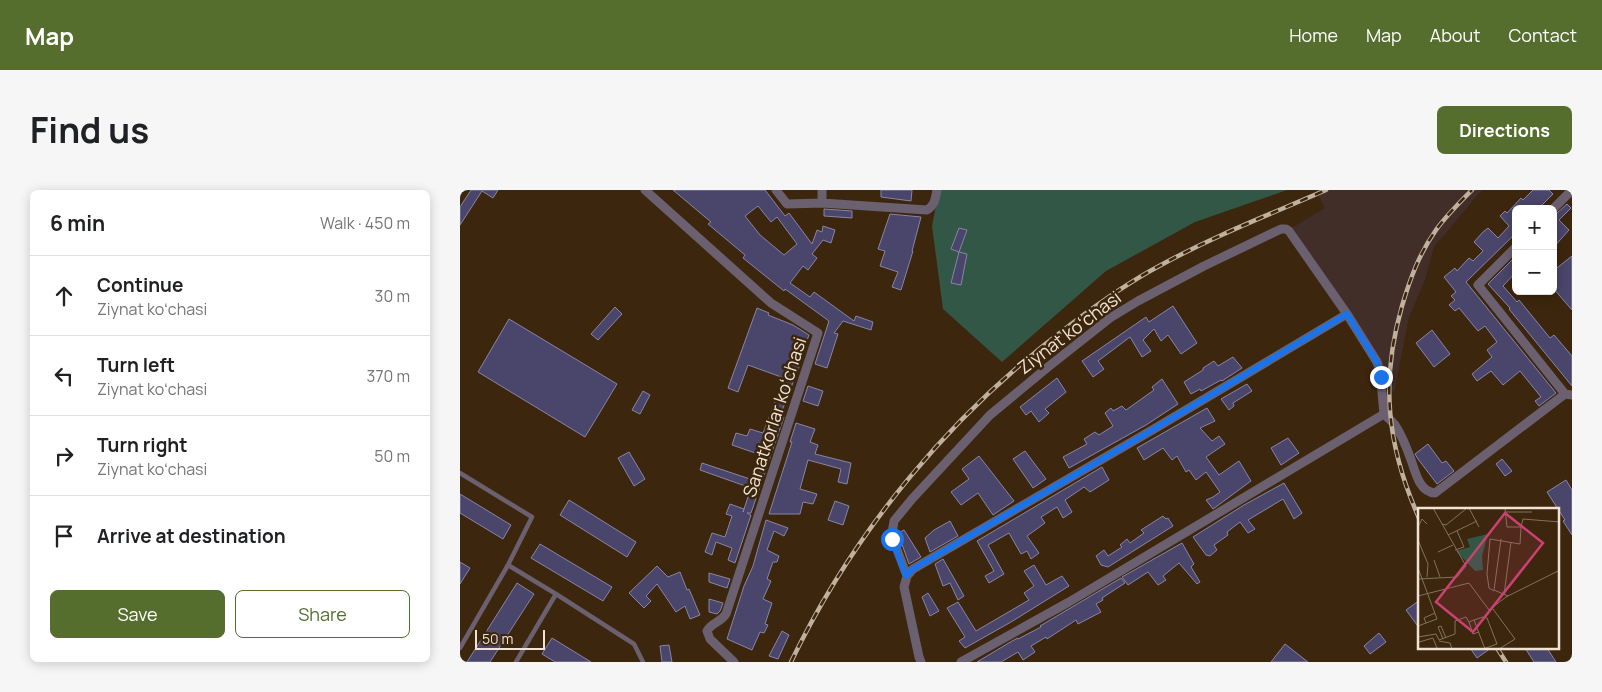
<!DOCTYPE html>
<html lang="en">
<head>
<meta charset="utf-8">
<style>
  body { margin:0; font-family:Manrope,sans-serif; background:#f6f6f6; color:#202124 }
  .controls { position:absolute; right:15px; top:15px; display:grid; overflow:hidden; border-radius:8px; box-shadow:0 2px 12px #0003 }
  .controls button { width:45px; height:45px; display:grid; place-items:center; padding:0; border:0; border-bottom:1px solid #e0e0e0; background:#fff; color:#202124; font:25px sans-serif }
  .scale { position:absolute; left:15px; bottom:12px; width:70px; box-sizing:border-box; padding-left:5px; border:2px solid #f1e3d4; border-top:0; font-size:14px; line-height:18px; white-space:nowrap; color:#f1e3d4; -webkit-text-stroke:4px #3c260d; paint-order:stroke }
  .stop { position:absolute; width:15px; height:15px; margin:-11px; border:4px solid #1a73e8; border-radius:50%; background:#fff }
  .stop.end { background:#1a73e8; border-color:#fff; box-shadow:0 1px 5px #0008 }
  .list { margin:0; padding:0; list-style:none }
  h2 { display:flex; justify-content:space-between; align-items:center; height:65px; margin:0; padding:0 20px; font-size:21px }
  h2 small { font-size:16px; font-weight:400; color:#757577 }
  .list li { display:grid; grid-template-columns:32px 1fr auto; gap:15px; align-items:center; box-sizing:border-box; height:80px; padding:0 20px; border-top:1px solid #e0e0e0 }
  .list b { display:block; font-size:19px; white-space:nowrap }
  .list p { margin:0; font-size:16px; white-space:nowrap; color:#757577 }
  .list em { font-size:16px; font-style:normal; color:#757577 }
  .actions { display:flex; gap:10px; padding:15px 20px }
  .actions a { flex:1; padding:11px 0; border:1px solid #556e2e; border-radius:8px; text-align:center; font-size:18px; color:#556e2e }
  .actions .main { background:#556e2e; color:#fff }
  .icon { flex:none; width:28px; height:28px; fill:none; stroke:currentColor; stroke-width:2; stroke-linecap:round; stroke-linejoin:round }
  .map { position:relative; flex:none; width:1112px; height:472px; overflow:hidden; border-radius:8px }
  header { display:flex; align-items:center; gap:30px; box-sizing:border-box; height:70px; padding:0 25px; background:#556e2e; color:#fff }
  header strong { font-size:24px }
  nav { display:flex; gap:28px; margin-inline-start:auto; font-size:18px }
  .intro { display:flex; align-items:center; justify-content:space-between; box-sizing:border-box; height:120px; padding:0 30px }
  h1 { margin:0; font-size:35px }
  .button { padding:12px 22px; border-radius:8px; background:#556e2e; color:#fff; font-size:18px; font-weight:700 }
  main { display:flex; gap:30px; padding:0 30px }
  aside { flex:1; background:#fff; border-radius:8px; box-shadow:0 2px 12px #0003 }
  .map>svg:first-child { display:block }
  .industrial { fill:#412e29 }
  .green { fill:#335746 }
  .building { fill:#4a456a; stroke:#8885a6; fill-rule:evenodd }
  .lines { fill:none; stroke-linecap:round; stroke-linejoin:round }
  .lane { stroke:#6b606f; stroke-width:4.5 }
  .street { stroke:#6b606f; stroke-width:9 }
  .rail-casing { stroke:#c0b09e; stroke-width:4.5 }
  .rail { stroke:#3c260d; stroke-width:2.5; stroke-dasharray:8; stroke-linecap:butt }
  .route { stroke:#1a73e8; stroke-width:6 }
  .labels { text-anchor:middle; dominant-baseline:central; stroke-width:5; stroke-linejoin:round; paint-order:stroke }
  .street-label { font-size:18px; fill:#f1e3d4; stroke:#3c260d }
  .inset-road { fill:none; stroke:#84725d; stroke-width:1 }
  .view { fill:#cb4173; fill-opacity:0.15; stroke:#cb4173; stroke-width:2.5 }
  .inset-edge { fill:none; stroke:#f1e3d4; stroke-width:2.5 }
</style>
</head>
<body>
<header>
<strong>Map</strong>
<nav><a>Home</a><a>Map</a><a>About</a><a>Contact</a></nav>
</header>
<div class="intro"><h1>Find us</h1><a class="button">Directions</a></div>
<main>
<aside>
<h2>6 min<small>Walk · 450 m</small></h2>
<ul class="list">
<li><svg class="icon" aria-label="ahead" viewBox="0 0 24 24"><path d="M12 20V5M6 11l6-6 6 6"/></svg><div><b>Continue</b><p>Ziynat koʻchasi</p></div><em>30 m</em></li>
<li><svg class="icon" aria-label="left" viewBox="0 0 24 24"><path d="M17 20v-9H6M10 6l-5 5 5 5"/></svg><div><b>Turn left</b><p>Ziynat koʻchasi</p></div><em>370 m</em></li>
<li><svg class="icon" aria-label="right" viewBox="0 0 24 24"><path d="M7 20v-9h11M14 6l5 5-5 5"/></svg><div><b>Turn right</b><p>Ziynat koʻchasi</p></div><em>50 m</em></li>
<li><svg class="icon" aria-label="arrive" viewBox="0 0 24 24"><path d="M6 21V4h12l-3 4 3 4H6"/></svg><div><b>Arrive at destination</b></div></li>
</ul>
<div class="actions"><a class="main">Save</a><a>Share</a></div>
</aside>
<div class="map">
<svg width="1112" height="472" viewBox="0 0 1112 472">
  <rect width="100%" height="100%" fill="#3c260d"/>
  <!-- industrial -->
  <path class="industrial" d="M856,0h166l-48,57 -9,33 -16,37 -15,76 -109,-161 40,-24z"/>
  <!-- green -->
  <path class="green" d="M479,0h348l-92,32 -89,49 -104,91 -59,-53 -11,-83z"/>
  <!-- building -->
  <path class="building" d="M11,0h27l-5,8 -11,-7 -22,34v-18z
    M213,0h92l20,26 4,-3 23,31 5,-14 5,2 1,-6 12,4 -4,13 -8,-3 -11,14 5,4 -9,12 -5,-4 -13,17 20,14 4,-5 40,29 2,-5 17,6 -2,8 -28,-9 -9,12 4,1 -11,34 -12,-4 14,-43 -44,-32 -1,2 -41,-33 2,-3 -37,-31 3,-2zM298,16l13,16 6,-5 20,27 -13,11 -24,-20 -15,-19z
    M421,0h31l-1,11 -30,-4z
    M1073,0h16l4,4 -15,15h-22v24l-50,49 90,111 -17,13 -4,-5 6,-4 -21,-26 -17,14 -12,-14 -14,10 -5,-7 20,-17 -5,-7 10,-8 -12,-16 -7,5 -19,-23 -4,3 -6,-6 6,-5 -4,-4 5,-4 -12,-15 11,-9 2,3 12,-13 4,3 10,-10 -9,-9 9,-10 5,-4 10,10 11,-12 -9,-10 5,-5 2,2 14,-15 2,2z
    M1107,14l4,4 -12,12 10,10 -16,18v-33l4,-2z
    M364,19l28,2v7l-28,-2z
    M430,24l31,3 -9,34h1l-12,39 -9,-3 6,-15 -18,-6 5,-15 -7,-2z
    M499,38l8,2 -8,22 -8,-3z
    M499,62l8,2 -6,31 -10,-2z
    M1056,66v16l-13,14 14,16 2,-2 31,38 4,-3 18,21v30l-63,-77 1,-1 -22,-24z
    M1112,66v54l-19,-22v-17z
    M713,116l24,37 -16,11 -13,-19 -7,6 -7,-12 -11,11 8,11 -9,6 -12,-20 -32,24 6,8 -11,8 -11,-16 64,-44 3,5z
    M155,117l7,7 -24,26 -7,-6z
    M297,118l12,5 -1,2 25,10 16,10 -6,16 -9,-3 -6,15 11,4 -19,49 4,1 -33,96h-4l4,2 -16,48 -7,-3 4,-12 -16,-6 -4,13 -7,-3 7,-19 13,4 7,-21 -6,-2 4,-10 14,5 -1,3 8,-24 -51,-18 2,-7 51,17 8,-25 -29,-10 4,-12 11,3 3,-7 13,4 21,-55 -36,-13 -10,27 -10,-4z
    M49,129l108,65 -32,53 -107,-65z
    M972,140l18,24 -16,13 -18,-24z
    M773,167l9,11 -20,13 -1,-1 -20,11 -1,-2 -9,5 -7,-12 19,-12v-2l11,-7 4,5z
    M597,188l9,14 -21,17 4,4 -10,9 -8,-11 -5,4 -6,-8z
    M702,189l16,25 -32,21 -77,43 -6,-11 24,-13 -3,-5 11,-7 4,3 14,-9 -8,-13 6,-5 2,3 9,-5 4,4 28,-20 -2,-3z
    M787,194l5,7 -19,12 1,3 -5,4 -8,-11z
    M348,196l15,5 -5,15 -15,-5z
    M183,201l7,4 -10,19 -8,-4z
    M747,218l8,13 -15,7 12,13 7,-5 6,8 -19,13 13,18 20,-14 12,20 -38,28 -7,-9 7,-3 7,-5 -14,-20 -10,8 -7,-10 -3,2 -9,-16 -5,4 -9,-12 -19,12 -7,-12z
    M336,233l19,6 -5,13 8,3 -3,9 36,9 -4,21 -9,-2 3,-13 -33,-9 -8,29 17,5 -4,10 -10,-2 -3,12h-31l23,-72h-2z
    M828,248l11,15 -18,12 -10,-17z
    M968,254l14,19 4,-2 8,10 -17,13 -19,-25 -3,-5z
    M565,261l21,28 -13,9 -20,-29z
    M169,262l16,27 -11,7 -16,-28z
    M519,266l35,45 -21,14 -15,-22 -17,12 -10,-13 18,-13 -7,-10z
    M1042,269l10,12 -7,5 -9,-12z
    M642,277l7,13 -19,12 -6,-5 -19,13 7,12 -9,6 -6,-11 -16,10 4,6 -18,13 12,17 -8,6 -4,-8 -6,3 -12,-21 -21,12 16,29 -15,9 -4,-7 9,-5 -17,-30z
    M1106,290l6,10v45l-9,-14 2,-1 -18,-28z
    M824,293l18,30 -8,6 -11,-20 -35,21 7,9 -7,4 -8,-11 -13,10 1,3 -14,10 3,5 -7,6 -4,-1 -13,-18 51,-32z
    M0,304l51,31 -8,14 -43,-26z
    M109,310l67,42 -9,15 -67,-42z
    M375,311l14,5 -6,19 -15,-5z
    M703,326l3,3 2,-1 5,8 -65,41 -7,-2 -5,-9 8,-6 4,6 14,-9 -2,-2 7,-6 3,4 14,-10 -3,-3z
    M306,330l22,8 -4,8 -10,-5 -7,19 12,6 -2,6h-4l-6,17 4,2 -8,18 9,4 -7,21 3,1 -4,8 -4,-1 -8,18 -25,-11 17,-53 9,-20z
    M490,331l8,15 -28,16 -5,-14 9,-8z
    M444,340l17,27 -12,7 -11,-31z
    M722,353l12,21 -3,3 9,15 -3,2 -18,-21 -16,13 3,4 -8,5 -10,-13 -20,13 -6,-8z
    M80,354l72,43 -9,14 -72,-43z
    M483,369l21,37 -6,4 -8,-17 -7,3 -8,-22z
    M0,372l10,6 -10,16z
    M574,375l12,20 16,-9 7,10 -58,36 -46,26 -6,-7 6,-4 -18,-29 11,-6 18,29 53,-31 -5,-7 10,-7 -10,-15z
    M197,376l11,11 12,-5 7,18 2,-1 11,26 -10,4 -5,-13 -9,6 -19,-28 -11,12 5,5 -7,7 -15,-15z
    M249,383l21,6 -3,9 -18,-6z
    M661,388l4,5 -23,15 1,2 -7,4 5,8 -23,12 -2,-4 -29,19 -1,-2 -15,9 4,6 -12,8 -5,-8 -17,10h-24l35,-21 6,-3v1l23,-12 -1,-1z
    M57,393l17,11 -44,68h-23z
    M468,403l11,18 -9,5 -8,-19z
    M249,409l14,4 -3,8 -3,3 -8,-2z
    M960,410v29l-14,-19z
    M322,441l7,4 -11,24 -9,-3z
    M919,443l7,9 -16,12 -6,-8z
    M92,448l39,24h-36l-13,-8z
    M825,454l23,18h-37z
    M209,455l3,17h-10l-2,-16z
    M1010,458h21l-14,10z
    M1065,458h22l9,14h-22z"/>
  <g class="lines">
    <!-- lane -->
    <path class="lane" d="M0,283l72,44 -24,48
      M0,458l48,-83 48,29
      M56,472l40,-68 78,50 9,18"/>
    <!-- street -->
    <path class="street" d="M185,0l126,113 47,30 -92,281c-6,9 -14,8 -19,17l3,8 24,23
      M316,0l11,14 35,-1 105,7c8,-5 8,-11 10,-20
      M362,0v13
      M1093,19l19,-19
      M1056,57l-38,38 87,109 7,1
      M924,224c4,4 8,7 11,11 6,9 11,21 15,32 5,12 8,35 25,36l130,-99
      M447,386l-14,-37 -1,-6 2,-12 18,-22 78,-84 58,-48 62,-49 28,-17 66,-35 77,-37h5l3,2 58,83 30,48 3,9 4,43
      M461,472l-2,-5 -15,-70 3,-11 6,-7 241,-140 193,-115
      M501,472l108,-60 315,-188"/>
    <defs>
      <path id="rail" d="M959,328c-32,-72 -39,-136 -17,-212 8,-27 17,-52 34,-76 10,-14 24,-28 36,-40
        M1037,458l9,14
        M331,472c64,-133 161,-249 279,-337 29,-22 59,-43 91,-60 53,-29 110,-51 165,-75"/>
    </defs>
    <!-- rail casing -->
    <use href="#rail" class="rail-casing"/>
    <!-- rail -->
    <use href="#rail" class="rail"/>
  </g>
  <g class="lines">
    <!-- route -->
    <path class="route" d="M432,349l14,37 7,-7 241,-140 193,-115 30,48 4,15"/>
  </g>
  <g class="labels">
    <!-- street labels -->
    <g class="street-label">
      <text transform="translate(609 142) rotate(-37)">Ziynat koʻchasi</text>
      <text transform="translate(314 227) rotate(-72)">Sanatkorlar koʻchasi</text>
    </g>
  </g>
  <!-- overview -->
  <g transform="translate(958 318)">
    <rect width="141" height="141" fill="#3c260d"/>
    <path d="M70,26l-6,22 1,14 -8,1 -19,-20 14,-4 -3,-8z" fill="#335746"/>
    <path class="inset-road" d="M51,0l10,19M87,0l2,19h14l2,-8 37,3M87,4h27M24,16l4,1 21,-17M0,19l4,-8 5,5M30,27l29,-14M83,31l-7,51 14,6M0,32l10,24 -1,13M37,42l9,-3 -7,-16M20,44l15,-7M16,52l6,17M0,60l19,51 -19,7M0,71l39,-2 9,-11 -33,-58M76,83l-5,-3 -2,-14 3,-35 30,5 1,-17M86,87l7,-53M0,88l51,-13 20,27 17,-13 54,-27M75,101l22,30 -16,10M56,112l-5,2 4,12 6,-2M8,115l-2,-5 11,-5M0,129l18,-3 3,6 16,-6v-13l11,-4 3,5M25,131l-5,-12 3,-1 5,12M21,133l11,2 2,6M1,134l14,-4 4,10M65,141l14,-5 -10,-26 -4,-1 -9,3 11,29"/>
    <path class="view" d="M87,5l38,30 -70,89 -37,-30z"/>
    <rect width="141" height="141" class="inset-edge"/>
  </g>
</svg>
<div class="controls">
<button>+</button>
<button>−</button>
</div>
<div class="scale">50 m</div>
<div class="stop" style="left:432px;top:349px"></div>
<div class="stop end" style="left:921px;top:187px"></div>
</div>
</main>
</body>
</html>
